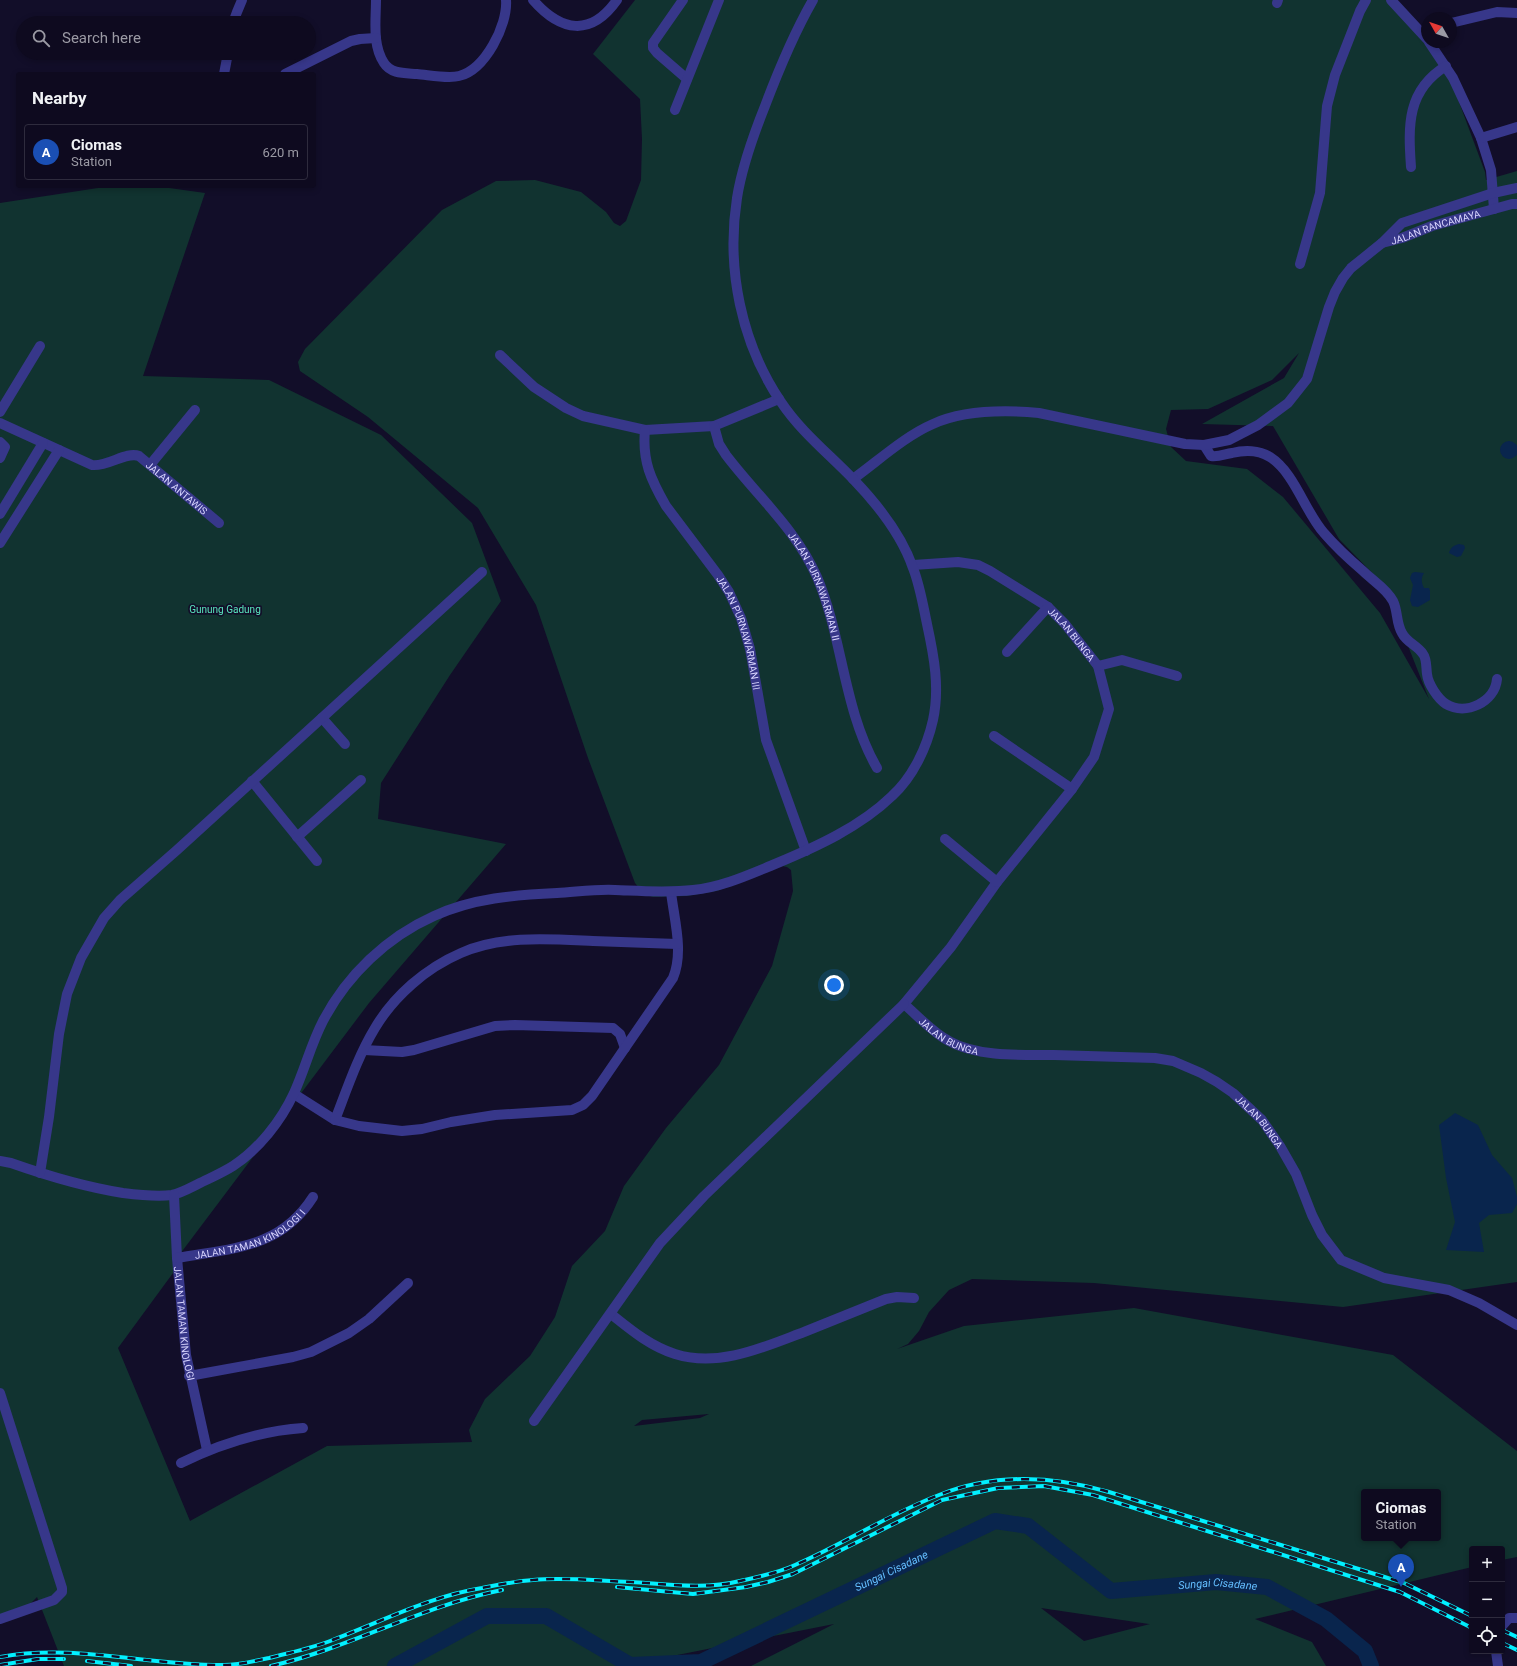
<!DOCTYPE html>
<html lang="en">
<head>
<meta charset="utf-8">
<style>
  body { margin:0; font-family:Roboto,sans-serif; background:#1c182c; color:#f1f3f6 }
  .controls { position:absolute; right:12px; bottom:12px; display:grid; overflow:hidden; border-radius:4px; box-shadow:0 2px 6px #0003 }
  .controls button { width:36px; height:36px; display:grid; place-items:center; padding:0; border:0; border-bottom:1px solid #2e2b3d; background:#0e0a1f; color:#f1f3f6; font:20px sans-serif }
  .compass { position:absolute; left:1421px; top:12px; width:36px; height:36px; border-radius:50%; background:#0e0a1f; box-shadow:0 2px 6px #0003; rotate:310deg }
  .you { position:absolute; left:834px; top:985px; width:14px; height:14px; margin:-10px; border:3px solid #fff; border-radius:50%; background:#1a73e8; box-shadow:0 0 0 6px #1a73e833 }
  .badge { display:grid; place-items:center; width:26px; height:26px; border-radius:50%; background:#0b8043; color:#fff; font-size:13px; font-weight:700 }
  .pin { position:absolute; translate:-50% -33px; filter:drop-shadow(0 1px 2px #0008) }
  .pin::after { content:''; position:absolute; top:21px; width:14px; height:12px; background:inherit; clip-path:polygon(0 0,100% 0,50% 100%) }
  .popup { position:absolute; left:1361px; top:1489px; width:80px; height:52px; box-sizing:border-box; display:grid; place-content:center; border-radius:4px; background:#0e0a1f; filter:drop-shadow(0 1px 3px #0005); font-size:13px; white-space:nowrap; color:#9b9aa4 }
  .popup b { font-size:15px; color:#f1f3f6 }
  .popup::after { content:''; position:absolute; left:50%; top:100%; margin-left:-8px; border:8px solid transparent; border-top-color:#0e0a1f }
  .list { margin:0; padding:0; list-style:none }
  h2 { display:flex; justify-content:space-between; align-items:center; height:52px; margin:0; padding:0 16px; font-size:17px }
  h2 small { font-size:13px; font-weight:400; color:#9b9aa4 }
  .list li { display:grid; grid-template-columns:26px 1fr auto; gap:12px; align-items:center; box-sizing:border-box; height:56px; margin:0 8px 8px; padding:0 8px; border:1px solid #2e2b3d; border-radius:4px }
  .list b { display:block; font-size:15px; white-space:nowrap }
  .list p { margin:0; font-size:13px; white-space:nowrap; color:#9b9aa4 }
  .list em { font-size:13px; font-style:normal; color:#9b9aa4 }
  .icon { flex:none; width:22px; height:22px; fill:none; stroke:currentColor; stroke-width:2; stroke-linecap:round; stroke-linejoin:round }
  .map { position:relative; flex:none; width:1517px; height:1666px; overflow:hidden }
  .search { position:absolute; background:#0e0a1f; box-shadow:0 2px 6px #0003; left:16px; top:16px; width:300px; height:44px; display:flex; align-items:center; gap:10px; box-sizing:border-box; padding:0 14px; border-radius:22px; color:#9b9aa4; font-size:15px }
  .panel { position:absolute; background:#0e0a1f; box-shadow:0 2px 6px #0003; left:16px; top:72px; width:300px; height:116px; border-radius:4px }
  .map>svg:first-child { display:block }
  .green { fill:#113330; fill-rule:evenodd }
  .water { fill:#09254d }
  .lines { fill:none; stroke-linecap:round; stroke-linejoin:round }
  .river { stroke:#09254d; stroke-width:16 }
  .minor { stroke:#37378a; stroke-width:10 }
  .rail-casing { stroke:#02f0ff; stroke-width:4 }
  .rail { stroke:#120e29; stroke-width:2.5; stroke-dasharray:8; stroke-linecap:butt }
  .labels { text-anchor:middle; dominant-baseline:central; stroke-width:3.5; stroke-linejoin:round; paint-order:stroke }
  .street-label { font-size:10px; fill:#d9d6ff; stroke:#120e29 }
  .park-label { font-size:10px; fill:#5ae7be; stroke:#120e29 }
  .water-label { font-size:11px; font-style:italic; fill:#64beff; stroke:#120e29 }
</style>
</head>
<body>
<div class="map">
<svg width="1517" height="1666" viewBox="0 0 1517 1666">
  <rect width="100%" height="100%" fill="#120e29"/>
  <!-- green -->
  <path class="green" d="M635,0h758l56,75 36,97 1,8 31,-9v1111l-174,25 -249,-24 -122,-4 -23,11 -20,22 -10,19 -11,13 -11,5 67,-23 170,-18 259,47 124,96v106l-15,3v-11h-30v18l-217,52 57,23 14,24h-575l83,-42 -212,42h-558l-27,-69 -7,7 -30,15v-1416l111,-17h44l50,7 -62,183 126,4 112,55 91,88 29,78 -51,74 -69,108 -3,36 128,25 -137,159 -192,255 -4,15 -55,75 72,173 137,-75 145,-4 -3,-12 16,-31 45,-43 25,-39 17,-51 33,-35 19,-45 42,-58 53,-63 53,-99 21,-75 -2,-21 -4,-3 -5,-1 -65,25 -30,5 -34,1 -9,-3 -9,-11 -47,-125 -52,-153 -58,-97 -110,-91 -68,-46 -2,-9 7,-13 137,-139 54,-29 39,-1 46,12 25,20 8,11 6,3 6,-5 15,-41 1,-41 -2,-40 -47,-45zM1299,353l-15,25 -82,46 71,2 66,113 45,46 45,114 -49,-86 -97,-116 -36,-28 -61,-8 -15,-14 -5,-18 5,-19 37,-1 64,-29zM709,1414l-9,4 -66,8 8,-6zM1364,1492h74v46h-74zM1041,1608l108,16h1l-66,17z"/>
  <!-- water -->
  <path class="water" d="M1500 450a9 9 0 1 1 18 0a9 9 0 1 1-18 0Z
    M1459,544l5,1 1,3 -4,8 -4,1 -8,-4c1,-5 5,-8 10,-9z
    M1415,572l9,1c-3,5 -3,9 0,15h5l1,3v9l-12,7 -6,-1 -2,-6 3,-15 -3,-7 2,-5z
    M1455,1113l23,12 14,30 20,23 5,19v7l-5,9 -23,2 -10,8 5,29 -38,-2 9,-28 -9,-44 -7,-53z"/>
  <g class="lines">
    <!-- river -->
    <path class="river" id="s1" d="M395,1666l92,-50h59l84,49 71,-3 294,-141 33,5 83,65 105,-9 51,5 59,32 39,32 6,15"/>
    <!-- minor -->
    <g class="minor">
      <path d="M376,0c0,20 -4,45 8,63 7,11 20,10 33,11 12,1 31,5 42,2 26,-6 49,-51 47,-76"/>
      <path d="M533,0c28,32 58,37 84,0"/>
      <path d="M683,0l-30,43v5l4,5 30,26"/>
      <path d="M1391,0l36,39"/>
      <path d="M1277,3l1,-3"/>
      <path d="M233,23l4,-11 5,-12"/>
      <path d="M1451,23l46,-11 20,1"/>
      <path d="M1429,42l24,36 28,60 10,32 3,39"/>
      <path d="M224,74l4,-21"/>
      <path d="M285,74l66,-33 9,-2 16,-1"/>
      <path d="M675,110l44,-110"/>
      <path d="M1481,138l36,-11"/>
      <path d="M1411,167c-3,-42 -4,-77 35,-101"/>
      <path id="s2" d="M1382,243l20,-5 30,-12 80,-22h5"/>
      <path d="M1300,264l20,-71 7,-87 8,-31 25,-64 6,-11"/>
      <path d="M500,355l34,32 32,21 17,8 62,14 69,-4 65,-27"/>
      <path d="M0,412l40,-66"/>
      <path id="s3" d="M0,423l92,42c16,2 34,-14 47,-9l80,67"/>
      <path id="s4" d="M714,426l5,18 7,11c31,41 70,74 91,122 26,61 26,132 60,191"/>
      <path id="s5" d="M645,430c-3,31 6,50 21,76l52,69 11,17 12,26 9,31 16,91 40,111"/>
      <path d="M0,442l5,5 -5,11"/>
      <path d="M1204,445l7,11c8,1 14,-2 21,-3 12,-3 27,-3 38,4 25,16 35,55 54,76 12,14 25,26 39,38 9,9 24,18 30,30 5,10 3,22 9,32 5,10 15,12 21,21 4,5 3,14 4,20 1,10 11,25 19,30 20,12 49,-2 51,-25"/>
      <path d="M150,465l45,-55"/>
      <path d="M853,479c25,-18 52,-43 80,-55 31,-14 73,-14 106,-11l146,31 19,1 25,-5 29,-15 30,-22 19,-24 22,-72 6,-15 8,-14 8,-10 31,-25 20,-20 91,-30 24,-5"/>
      <path d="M0,514l43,-71"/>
      <path d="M0,543l59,-93"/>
      <path id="s6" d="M913,565l45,-3 20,3 12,6 58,36 17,17 33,42 11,43 -15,48 -22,32 -75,93 -46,65 -47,57c14,12 29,29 45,37 28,16 73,14 105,14 34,1 67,2 101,3l18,3 28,12 16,9 16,11 29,27 18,26 16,28 16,41 10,20 19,25 43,18 65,12 30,13 38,22"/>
      <path d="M1007,652l41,-45"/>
      <path d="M1098,666l24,-6 55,16"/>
      <path d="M322,718l23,26"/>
      <path d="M994,736l78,53"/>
      <path d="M252,781l65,80"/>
      <path d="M297,837l64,-57"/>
      <path d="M945,839l52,43"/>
      <path d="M364,1050l38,2 12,-2 81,-24 20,-1 98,3 7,6 5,14"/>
      <path d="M294,1094l41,26 24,6 43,5 20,-2 29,-7 44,-7 77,-5 11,-5 9,-9 81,-118c11,-26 1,-59 -2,-86"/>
      <path d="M335,1120c12,-31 23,-64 40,-92 19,-32 51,-60 86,-75 40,-18 88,-14 132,-12 28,1 56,2 84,3"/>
      <path d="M0,1161l11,2c37,13 74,24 112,30 16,2 33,4 49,2 9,-2 18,-7 26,-11 12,-6 24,-11 35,-18 26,-17 48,-45 61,-73 11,-24 17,-49 29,-72 24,-46 64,-84 111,-105 39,-18 81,-21 123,-23 19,-1 39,-4 58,-3 26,1 52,3 78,0 29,-3 55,-15 82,-26 41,-17 85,-37 117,-68 21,-19 35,-49 41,-76 7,-32 1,-64 -6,-96 -4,-19 -7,-38 -14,-56 -11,-32 -36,-64 -59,-88 -25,-26 -53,-48 -73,-78 -40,-59 -55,-134 -44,-204 5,-32 16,-62 28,-92 14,-37 29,-73 48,-106"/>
      <path d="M40,1173l9,-56 10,-83 8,-40 14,-36 23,-40 16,-18 57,-50 305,-278"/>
      <path id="s7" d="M174,1195l3,63 9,97 21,95"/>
      <path id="s8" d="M177,1258c55,-10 103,-9 136,-61"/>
      <path d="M611,1314c20,16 39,32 64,40 44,14 89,-7 129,-22 28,-11 55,-22 82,-33l11,-2 17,1"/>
      <path d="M189,1376l104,-19 18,-5 38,-19 20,-14 39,-36"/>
      <path d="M0,1393l62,195v4l-8,8 -54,19"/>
      <path d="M534,1421l126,-178 44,-47 200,-192"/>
      <path d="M181,1463c39,-19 79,-32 122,-35"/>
      <path d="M1502,1626l7,-8h8"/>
      <path d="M1496,1651l2,15"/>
    </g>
    <defs>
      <path id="rail" d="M617,1587l76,7 53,-7 22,-5 25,-8 149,-74 56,-12 46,-2 49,9 307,97 72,36
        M1502,1630l15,7
        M1502,1643l15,7
        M0,1657c74,-14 149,9 224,8 15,0 30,-4 45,-7 23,-6 45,-10 66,-19 48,-18 96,-43 147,-51 16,-3 34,-7 51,-8 32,-3 65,1 98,2 35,2 73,8 109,-1 18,-4 38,-8 55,-16 49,-21 94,-51 144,-70 55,-22 115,-19 170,-3l295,91 68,33
        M87,1661l44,5
        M0,1665l38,-6h26
        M271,1666c79,-18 150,-60 231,-76"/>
    </defs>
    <!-- rail casing -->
    <use href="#rail" class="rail-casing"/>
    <!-- rail -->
    <use href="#rail" class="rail"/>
  </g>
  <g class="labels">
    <!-- street labels -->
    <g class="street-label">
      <text stroke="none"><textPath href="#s2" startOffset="56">JALAN RANCAMAYA</textPath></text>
      <text stroke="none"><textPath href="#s3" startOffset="199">JALAN ANTAWIS</textPath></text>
      <text stroke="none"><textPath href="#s4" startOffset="192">JALAN PURNAWARMAN II</textPath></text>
      <text stroke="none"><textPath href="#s5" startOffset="229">JALAN PURNAWARMAN III</textPath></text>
      <text stroke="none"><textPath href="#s6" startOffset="183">JALAN BUNGA</textPath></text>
      <text stroke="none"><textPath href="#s6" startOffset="687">JALAN BUNGA</textPath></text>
      <text stroke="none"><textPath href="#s6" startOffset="1023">JALAN BUNGA</textPath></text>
      <text stroke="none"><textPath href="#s8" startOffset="78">JALAN TAMAN KINOLOGI I</textPath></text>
      <text stroke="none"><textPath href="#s7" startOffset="129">JALAN TAMAN KINOLOGI</textPath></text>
    </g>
    <!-- park labels -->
    <g class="park-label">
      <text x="225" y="609">Gunung Gadung</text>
    </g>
    <!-- water labels -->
    <g class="water-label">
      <text stroke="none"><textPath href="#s1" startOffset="543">Sungai Cisadane</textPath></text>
      <text stroke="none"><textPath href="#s1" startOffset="904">Sungai Cisadane</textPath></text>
    </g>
  </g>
</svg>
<div class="controls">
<button>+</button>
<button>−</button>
<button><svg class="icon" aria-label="locate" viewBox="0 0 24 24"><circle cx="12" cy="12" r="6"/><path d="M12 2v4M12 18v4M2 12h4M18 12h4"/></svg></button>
</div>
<svg class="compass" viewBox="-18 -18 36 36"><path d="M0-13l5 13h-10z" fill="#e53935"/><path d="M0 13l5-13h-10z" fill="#9b9aa4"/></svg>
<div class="you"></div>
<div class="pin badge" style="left:1401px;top:1587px;background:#1a4fb4">A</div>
<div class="popup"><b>Ciomas</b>Station</div>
<div class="search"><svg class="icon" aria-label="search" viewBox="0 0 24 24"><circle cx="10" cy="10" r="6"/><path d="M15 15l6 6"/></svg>Search here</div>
<section class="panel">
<h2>Nearby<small></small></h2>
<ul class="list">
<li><span class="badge" style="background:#1a4fb4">A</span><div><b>Ciomas</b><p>Station</p></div><em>620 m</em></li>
</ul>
</section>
</div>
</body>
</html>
